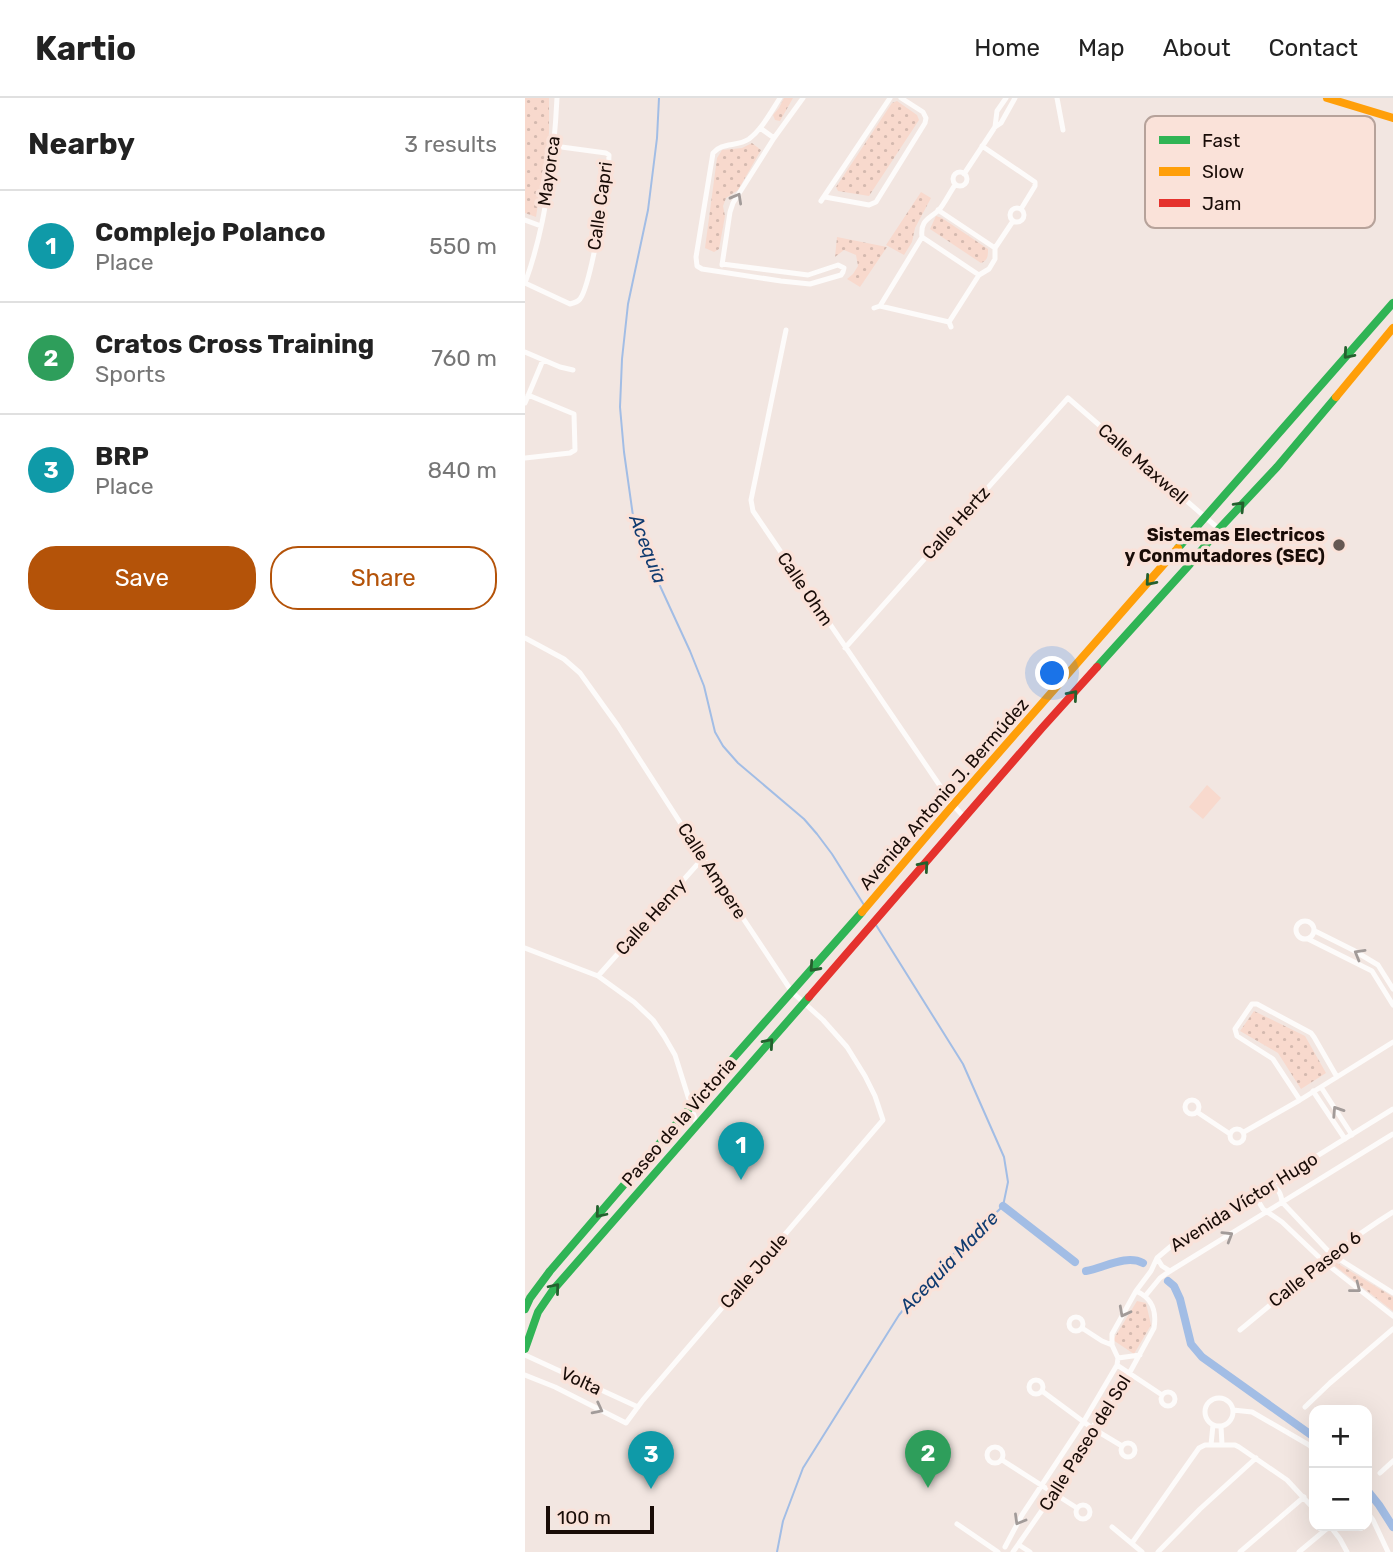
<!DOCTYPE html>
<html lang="en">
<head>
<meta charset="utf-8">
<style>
  body { margin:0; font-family:Rubik,sans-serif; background:#f2f2f2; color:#222 }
  .controls { position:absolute; right:21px; bottom:21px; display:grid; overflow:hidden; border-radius:14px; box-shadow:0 7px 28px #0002 }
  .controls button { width:63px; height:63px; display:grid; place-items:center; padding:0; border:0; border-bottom:2px solid #e0e0e0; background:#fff; color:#222; font:35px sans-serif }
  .scale { position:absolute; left:21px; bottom:18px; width:108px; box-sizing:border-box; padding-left:7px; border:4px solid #190c07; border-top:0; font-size:19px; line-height:24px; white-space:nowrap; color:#190c07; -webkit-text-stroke:5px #fae2d9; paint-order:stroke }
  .you { position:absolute; left:528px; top:576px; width:24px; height:24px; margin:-18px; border:5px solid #fff; border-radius:50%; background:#1a73e8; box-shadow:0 0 0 10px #1a73e833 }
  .badge { display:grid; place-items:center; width:46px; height:46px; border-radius:50%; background:#b45309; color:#fff; font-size:23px; font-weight:700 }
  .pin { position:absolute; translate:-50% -58px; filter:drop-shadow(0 2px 4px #0008) }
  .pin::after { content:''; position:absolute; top:37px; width:24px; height:21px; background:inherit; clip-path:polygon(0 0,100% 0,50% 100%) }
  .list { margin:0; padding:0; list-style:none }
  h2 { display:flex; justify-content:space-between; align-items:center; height:91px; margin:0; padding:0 28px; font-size:30px }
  h2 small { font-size:23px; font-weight:400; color:#767676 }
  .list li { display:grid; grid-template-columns:46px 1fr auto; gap:21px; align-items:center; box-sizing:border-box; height:112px; padding:0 28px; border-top:2px solid #e0e0e0 }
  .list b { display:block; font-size:26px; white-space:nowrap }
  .list p { margin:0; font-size:23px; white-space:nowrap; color:#767676 }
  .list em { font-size:23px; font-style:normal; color:#767676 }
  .actions { display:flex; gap:14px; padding:21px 28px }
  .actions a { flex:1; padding:16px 0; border:2px solid #b45309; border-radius:28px; text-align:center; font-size:24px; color:#b45309 }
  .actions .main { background:#b45309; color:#fff }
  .map { position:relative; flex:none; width:868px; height:1454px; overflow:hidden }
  header { display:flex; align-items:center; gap:42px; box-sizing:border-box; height:98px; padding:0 35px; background:#fff; border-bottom:2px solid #e0e0e0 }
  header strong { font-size:33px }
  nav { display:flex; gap:38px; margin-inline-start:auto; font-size:24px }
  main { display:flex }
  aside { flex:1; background:#fff }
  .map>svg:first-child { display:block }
  .grass { fill:url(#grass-dots) }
  .garden { fill:#f8d9cd }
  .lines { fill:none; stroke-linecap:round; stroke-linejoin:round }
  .stream { stroke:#a2bde5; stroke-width:2 }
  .canal { stroke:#a2bde5; stroke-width:8 }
  .street { stroke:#fdfbfa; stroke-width:5 }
  .fast { stroke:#30b455; stroke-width:8 }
  .slow { stroke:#ff9f0a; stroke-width:8 }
  .jam { stroke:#e5322d; stroke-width:8 }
  .oneway { stroke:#a29b99 }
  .oneway2 { stroke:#24602e }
  .poi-dot { fill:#655853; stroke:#fae2d9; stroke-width:2.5 }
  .labels { text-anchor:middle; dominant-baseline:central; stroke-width:7; stroke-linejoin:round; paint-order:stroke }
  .street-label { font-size:18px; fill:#190c07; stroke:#fae2d9 }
  .poi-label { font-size:18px; font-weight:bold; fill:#190c07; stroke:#fae2d9; text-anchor:end }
  .water-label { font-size:19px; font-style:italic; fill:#103b70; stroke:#fae2d9 }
  .key { fill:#fae2d9; stroke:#b6a29a; stroke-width:2 }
  .key-label { font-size:19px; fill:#190c07 }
</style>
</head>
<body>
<header>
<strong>Kartio</strong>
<nav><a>Home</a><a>Map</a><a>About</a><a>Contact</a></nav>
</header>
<main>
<aside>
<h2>Nearby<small>3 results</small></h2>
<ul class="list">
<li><span class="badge" style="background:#0f9aa8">1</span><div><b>Complejo Polanco</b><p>Place</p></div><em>550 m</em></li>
<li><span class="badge" style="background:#2e9e5b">2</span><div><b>Cratos Cross Training</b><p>Sports</p></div><em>760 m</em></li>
<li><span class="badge" style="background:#0f9aa8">3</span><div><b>BRP</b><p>Place</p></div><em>840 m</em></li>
</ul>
<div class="actions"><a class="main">Save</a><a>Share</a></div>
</aside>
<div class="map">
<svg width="868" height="1454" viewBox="0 0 868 1454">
  <defs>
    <pattern id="grass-dots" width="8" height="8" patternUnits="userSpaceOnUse" patternTransform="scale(1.75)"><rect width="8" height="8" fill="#f8d9cd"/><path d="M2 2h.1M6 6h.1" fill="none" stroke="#d4b9af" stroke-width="1.8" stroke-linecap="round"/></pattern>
  </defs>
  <rect width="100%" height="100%" fill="#f2e6e1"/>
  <!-- grass -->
  <path class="grass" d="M0,0h24v35l-13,84 -11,-4z
    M259,0h9l-13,23 -5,-1 -2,-5 6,-7z
    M372,3l20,14 2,5 -50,76 -31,-5 -2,-4 56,-84z
    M227,45l9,7 -23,40 -12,8 -3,8 2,10 -6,33 -5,3 -9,-4 12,-90 5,-8 20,-2z
    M396,94l10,6 -16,30 -3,14 -8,13 -18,-10z
    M411,118l6,2 46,31c0,7 0,11 -7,14l-51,-34z
    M312,139l50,10 -27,40 -13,-8 6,-5 5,-8 -2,-11 -12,-5 -9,7z
    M729,913l51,25 21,37 -25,16 -23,-36 -38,-22z
    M807,1162l61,37v14l-63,-49z
    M612,1203l9,2 5,22 -17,29 -21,-14z"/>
  <!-- garden -->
  <path class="garden" d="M682,687l14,13 -18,21 -14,-12z"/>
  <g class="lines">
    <!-- stream -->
    <path class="stream" d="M134,0l-2,40 -9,72 -20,94 -6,55 -2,48 4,45 10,71 15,39 41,89 14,35 11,46 8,14 15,17 66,56 13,15 15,20 32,51
      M252,1454l6,-31 20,-53 96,-153 32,-39 72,-70 5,-24 -4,-25 -41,-93 -87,-139"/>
    <!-- canal -->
    <path class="canal" d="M478,1108l72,56
      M561,1173c18,-3 40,-17 57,-8
      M643,1183l6,5 6,13 11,45 11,13 112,80
      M842,1392l12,15 14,22"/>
    <!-- street -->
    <path class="street" d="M532,0l6,32
      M470,29l2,-16 9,-13
      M235,30l14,10
      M457,48l53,36v4l-14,23
      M428 81a7 7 0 1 1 14 0a7 7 0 1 1-14 0Z
      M439,76l31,-47 6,-4 14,-25
      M300,99l44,8 7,-3 49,-79 1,-5 -3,-6 -22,-14
      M296,103l69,-103
      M485 117a7 7 0 1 1 14 0a7 7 0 1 1-14 0Z
      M413,112l57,38
      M0,122l16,6
      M397,139l57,38
      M197,166l86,11 30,-10 6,3 -1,4 -2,3 -31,9 -29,-3 -79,-12 -5,-3 -1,-9 17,-104c9,-11 24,-6 36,-14 13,-10 22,-27 31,-41
      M197,167l8,-53 3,-9 41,-65 29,-40
      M0,185l45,21c4,-1 8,-2 10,-5 11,-14 29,-123 29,-144l-3,-2 -52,-7
      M0,185c21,-57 29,-125 32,-185
      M355,208l42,-69c-2,-17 7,-18 17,-27 6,-7 11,-18 16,-25
      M349,210l6,-2 69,16 2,5
      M424,224l30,-47 10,-6 6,-10v-11l18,-27
      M261,232l-35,170 2,11 200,294 12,13
      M0,254l35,15 13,3
      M0,305l18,-43
      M0,360l45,-5 5,-3 -1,-36 -46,-19
      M0,540l39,21 16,14 10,14 28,39 85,132 89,134 31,28 24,27 18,29 10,20 8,24 -240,280 -17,23 -71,-36 -30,-12
      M320,550l223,-250 151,131
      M771 832a9 9 0 1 1 18 0a9 9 0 1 1-18 0Z
      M790,833l38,19 25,15 15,24
      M783,841l64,32 21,34
      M0,850l73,28 36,26 19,18 11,16 11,19 22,70
      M73,878l105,-118
      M796,989l31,48
      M788,993l32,48
      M660 1009a7 7 0 1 1 14 0a7 7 0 1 1-14 0Z
      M775,1002l-27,-41 -36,-23 -2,-7 17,-25h5l54,29 3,4 23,40
      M672,1014l33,22
      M705 1038a7 7 0 1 1 14 0a7 7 0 1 1-14 0Z
      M719,1034l56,-32 93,-58
      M745,1087c8,3 11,8 12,17l49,52 62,39
      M732,1095v6l6,10 19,13 41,39 70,55
      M632,1160l5,8 8,5
      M621,1197l14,-17 7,-5 226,-139
      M544 1226a7 7 0 1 1 14 0a7 7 0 1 1-14 0Z
      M557,1230l20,13 10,4
      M715,1232c50,-41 98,-84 153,-118
      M0,1257l113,52
      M593,1260l22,-3
      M592,1267l45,30
      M504 1289a7 7 0 1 1 14 0a7 7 0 1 1-14 0Z
      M517,1293l50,37 30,18
      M636 1301a7 7 0 1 1 14 0a7 7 0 1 1-14 0Z
      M680 1314a14 14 0 1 1 28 0a14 14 0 1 1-28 0Z
      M780,1309l25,-24 63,-54
      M708,1312l19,2 57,33 5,5
      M696,1328l1,19
      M596 1352a7 7 0 1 1 14 0a7 7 0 1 1-14 0Z
      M686,1347l2,-20
      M462 1357a8 8 0 1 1 16 0a8 8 0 1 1-16 0Z
      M477,1362l75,48
      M855,1375l13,-12
      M551 1414a7 7 0 1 1 14 0a7 7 0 1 1-14 0Z
      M842,1414l6,8 15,32
      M432,1426l41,28
      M805,1428l10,13 7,13
      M587,1429l30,25
      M607,1445l67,-95 6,-3h30l4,2 48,33 27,29
      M494,1447l11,7
      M480,1449l17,-32 62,-94 33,-56 1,-7 -6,-13v-11l24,-43 15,-20 6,-13 13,-11 223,-138
      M488,1454l41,-59 38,-65 38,-56 24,-44c3,-18 -2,-30 -18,-37
      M633,1454l42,-43 56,-51
      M715,1454l64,-55
      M774,1454l31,-26"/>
    <!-- fast -->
    <path class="fast" d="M653,450l215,-245
      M572,569l93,-103 29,-35 58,-62 59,-70
      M0,1211l5,-11 20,-27 163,-190 149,-169
      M0,1251l13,-37 15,-22 256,-293"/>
    <!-- slow -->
    <path class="slow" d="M802,0l66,20
      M811,299l57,-69
      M337,814l91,-107 225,-257"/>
    <!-- jam -->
    <path class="jam" d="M284,899l233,-269 55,-61"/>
  </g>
  <!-- one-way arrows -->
  <defs><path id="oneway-chevron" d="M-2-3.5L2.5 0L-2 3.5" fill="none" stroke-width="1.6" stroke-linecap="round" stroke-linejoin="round" transform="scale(1.75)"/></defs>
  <g class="oneway">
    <use href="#oneway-chevron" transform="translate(212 100) rotate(-61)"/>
    <use href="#oneway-chevron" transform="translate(834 856) rotate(-150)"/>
    <use href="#oneway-chevron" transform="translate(812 1013) rotate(-123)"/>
    <use href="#oneway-chevron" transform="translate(703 1138) rotate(-31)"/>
    <use href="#oneway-chevron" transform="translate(831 1190) rotate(38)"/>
    <use href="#oneway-chevron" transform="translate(599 1214) rotate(118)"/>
    <use href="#oneway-chevron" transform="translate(73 1311) rotate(27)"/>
    <use href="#oneway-chevron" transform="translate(494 1422) rotate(120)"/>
  </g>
  <g class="oneway2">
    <use href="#oneway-chevron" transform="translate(823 256) rotate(131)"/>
    <use href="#oneway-chevron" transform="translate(715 408) rotate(-47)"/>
    <use href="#oneway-chevron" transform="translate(625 483) rotate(131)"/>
    <use href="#oneway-chevron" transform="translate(548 597) rotate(-49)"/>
    <use href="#oneway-chevron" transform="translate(399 768) rotate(-49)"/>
    <use href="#oneway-chevron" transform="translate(289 869) rotate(132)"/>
    <use href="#oneway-chevron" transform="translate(244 945) rotate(-49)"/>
    <use href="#oneway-chevron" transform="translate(75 1115) rotate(130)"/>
    <use href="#oneway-chevron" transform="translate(30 1190) rotate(-50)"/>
  </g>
  <!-- markers -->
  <circle class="poi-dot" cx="814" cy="447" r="7"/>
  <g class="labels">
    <!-- street labels -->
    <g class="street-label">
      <text transform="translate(24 73) rotate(-82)">Mayorca</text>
      <text transform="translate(75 108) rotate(-82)">Calle Capri</text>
      <text transform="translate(618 366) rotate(41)">Calle Maxwell</text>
      <text transform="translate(431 425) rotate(-48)">Calle Hertz</text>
      <text transform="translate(280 491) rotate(56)">Calle Ohm</text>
      <text transform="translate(419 696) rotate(-49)">Avenida Antonio J. Bermúdez</text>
      <text transform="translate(187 773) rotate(57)">Calle Ampere</text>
      <text transform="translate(126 819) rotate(-48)">Calle Henry</text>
      <text transform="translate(154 1024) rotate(-49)">Paseo de la Victoria</text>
      <text transform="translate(719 1104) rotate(-32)">Avenida Víctor Hugo</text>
      <text transform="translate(790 1171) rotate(-38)">Calle Paseo 6</text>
      <text transform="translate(229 1173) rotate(-49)">Calle Joule</text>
      <text transform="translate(56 1283) rotate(25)">Volta</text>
      <text transform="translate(560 1345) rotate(-58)">Calle Paseo del Sol</text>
    </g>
    <!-- poi labels -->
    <g class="poi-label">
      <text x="800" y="437">Sistemas Electricos<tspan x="800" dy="21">y Conmutadores (SEC)</tspan></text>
    </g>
    <!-- water labels -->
    <g class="water-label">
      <text transform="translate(123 451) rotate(69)">Acequia</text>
      <text transform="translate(424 1164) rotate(-46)">Acequia Madre</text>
    </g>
  </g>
  <!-- legend -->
  <rect x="620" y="18" width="230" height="112" rx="10" class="key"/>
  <rect x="634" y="38" width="31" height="8" fill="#30b455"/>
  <rect x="634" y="69" width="31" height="9" fill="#ff9f0a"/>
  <rect x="634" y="101" width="31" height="8" fill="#e5322d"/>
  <g class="key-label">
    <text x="677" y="49">Fast</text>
    <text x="677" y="80">Slow</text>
    <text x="677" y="112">Jam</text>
  </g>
</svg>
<div class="controls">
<button>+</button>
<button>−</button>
</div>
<div class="scale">100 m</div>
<div class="you"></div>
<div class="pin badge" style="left:216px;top:1082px;background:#0f9aa8">1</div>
<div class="pin badge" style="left:403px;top:1390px;background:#2e9e5b">2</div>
<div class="pin badge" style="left:126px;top:1391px;background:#0f9aa8">3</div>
</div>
</main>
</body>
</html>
